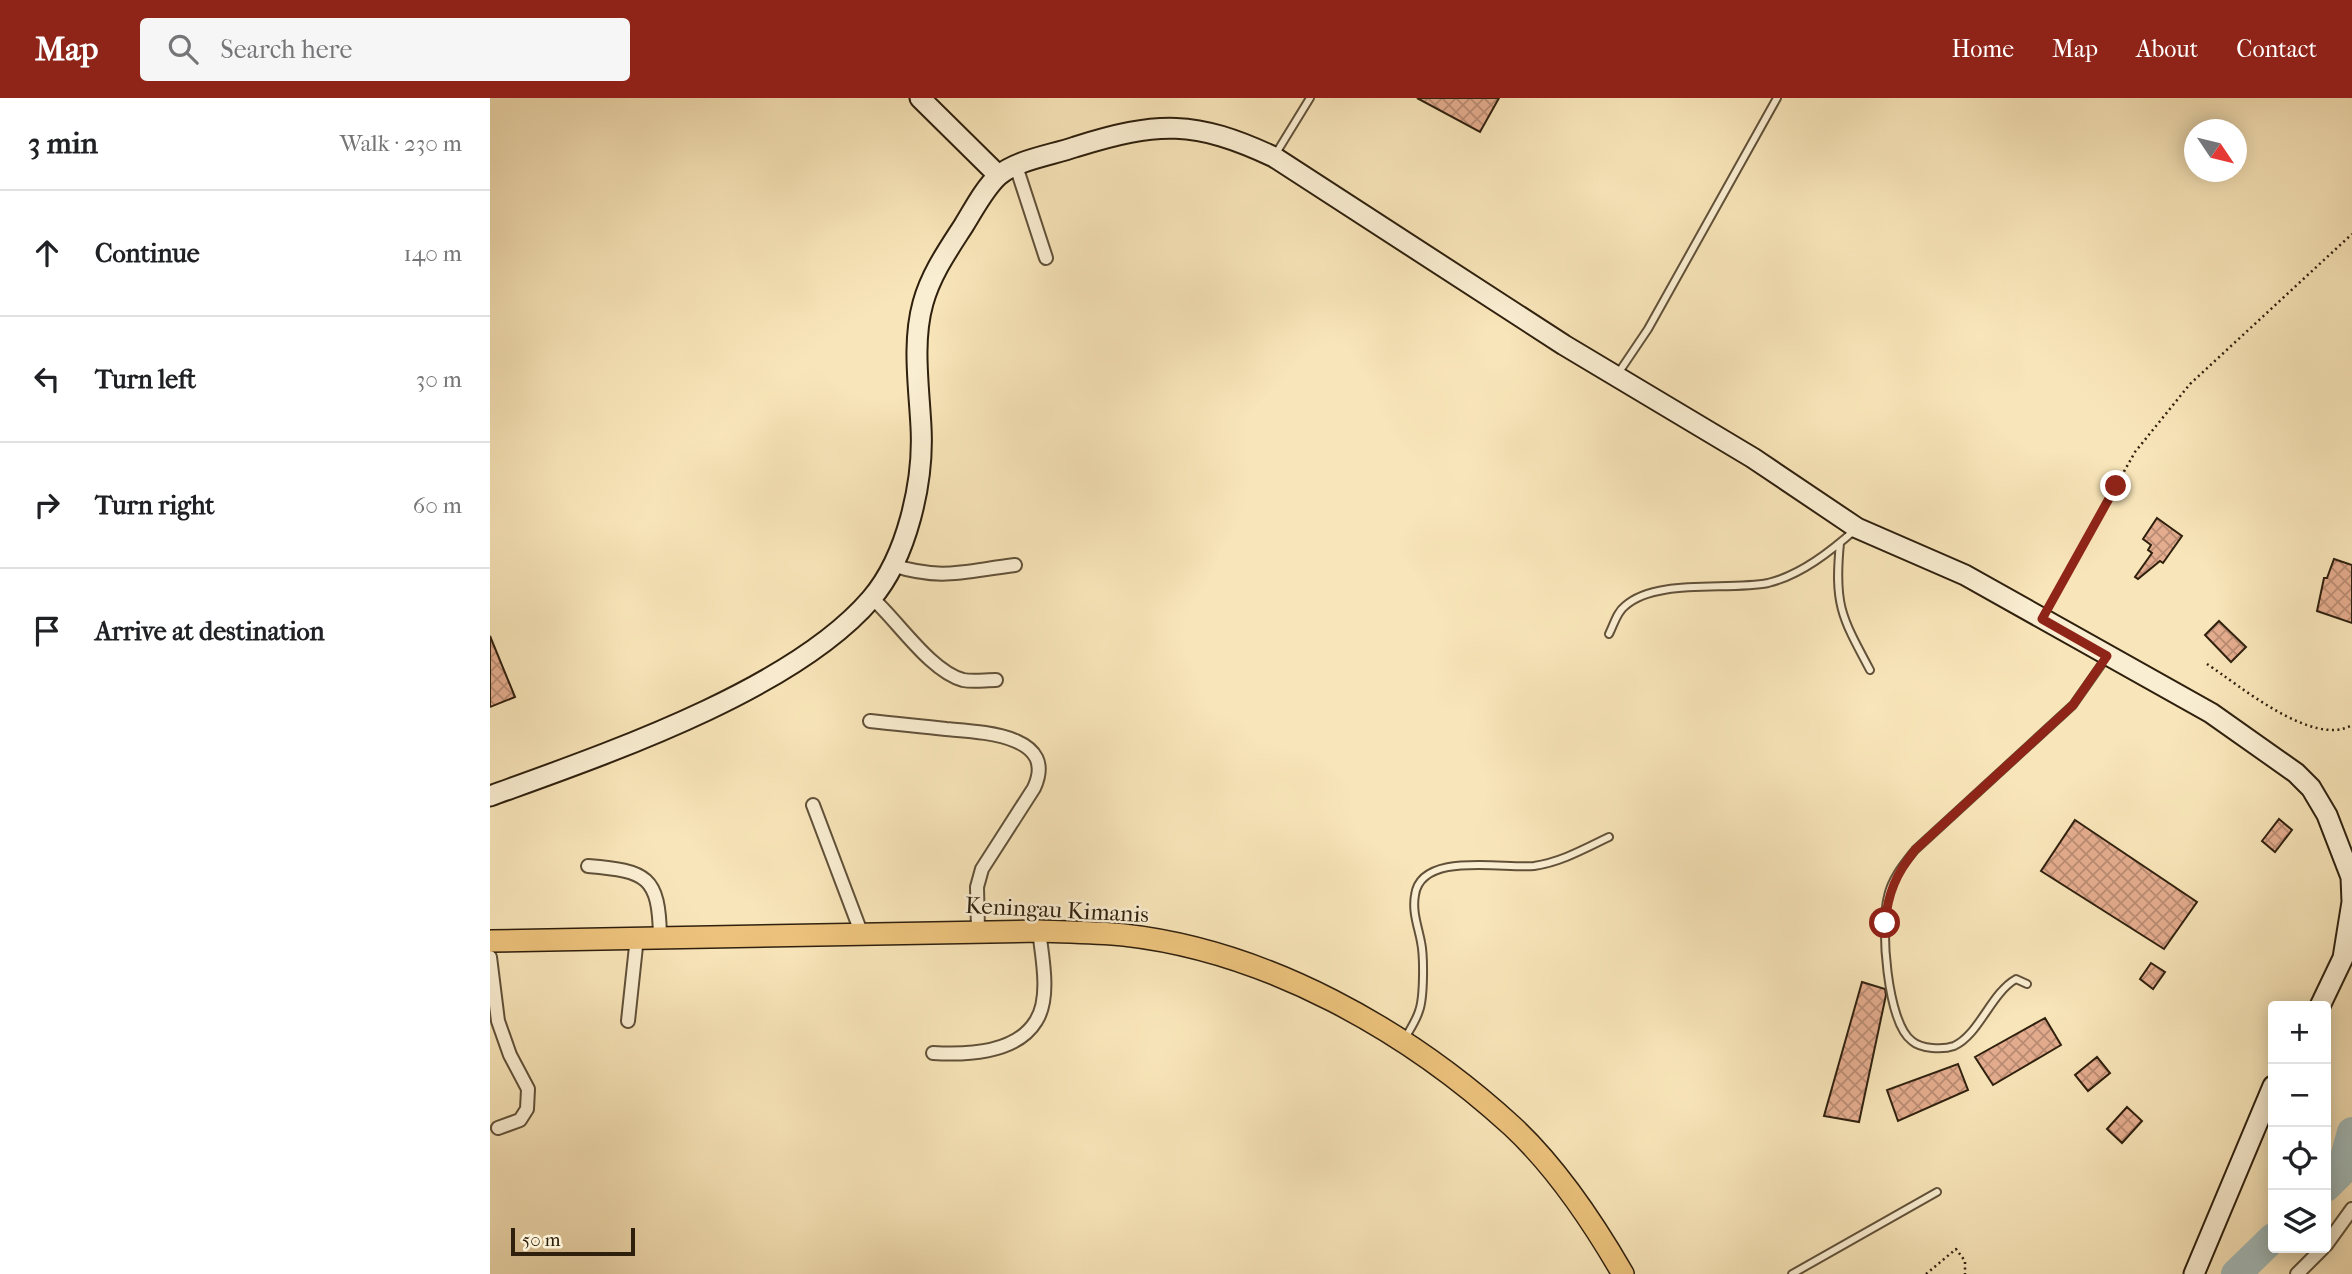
<!DOCTYPE html>
<html lang="en">
<head>
<meta charset="utf-8">
<style>
  body { margin:0; font-family:"IM FELL French Canon",serif; background:#f6f6f6; color:#202124 }
  .controls { position:absolute; right:21px; bottom:21px; display:grid; overflow:hidden; border-radius:7px; box-shadow:0 4px 18px #0003 }
  .controls button { width:63px; height:63px; display:grid; place-items:center; padding:0; border:0; border-bottom:2px solid #e0e0e0; background:#fff; color:#202124; font:35px sans-serif }
  .compass { position:absolute; left:1694px; top:21px; width:63px; height:63px; border-radius:50%; background:#fff; box-shadow:0 4px 18px #0003; rotate:125deg }
  .scale { position:absolute; left:21px; bottom:18px; width:124px; box-sizing:border-box; padding-left:7px; border:4px solid #2f200e; border-top:0; font-size:19px; line-height:24px; white-space:nowrap; color:#2f200e; -webkit-text-stroke:5px #faeed2; paint-order:stroke }
  .stop { position:absolute; width:21px; height:21px; margin:-16px; border:5px solid #8f2418; border-radius:50%; background:#fff }
  .stop.end { background:#8f2418; border-color:#fff; box-shadow:0 2px 7px #0008 }
  .list { margin:0; padding:0; list-style:none }
  h2 { display:flex; justify-content:space-between; align-items:center; height:91px; margin:0; padding:0 28px; font-size:30px }
  h2 small { font-size:23px; font-weight:400; color:#757577 }
  .list li { display:grid; grid-template-columns:46px 1fr auto; gap:21px; align-items:center; box-sizing:border-box; height:126px; padding:0 28px; border-top:2px solid #e0e0e0 }
  .list b { display:block; font-size:26px; white-space:nowrap }
  .list em { font-size:23px; font-style:normal; color:#757577 }
  .icon { flex:none; width:38px; height:38px; fill:none; stroke:currentColor; stroke-width:2; stroke-linecap:round; stroke-linejoin:round }
  .map { position:relative; flex:none; width:1862px; height:1176px; overflow:hidden }
  header { display:flex; align-items:center; gap:42px; box-sizing:border-box; height:98px; padding:0 35px; background:#8f2418; color:#fff }
  header strong { font-size:33px }
  nav { display:flex; gap:38px; margin-inline-start:auto; font-size:24px }
  .search { width:490px; height:63px; background:#f6f6f6; display:flex; align-items:center; gap:18px; box-sizing:border-box; padding:0 24px; border-radius:7px; color:#757577; font-size:26px }
  main { display:flex }
  aside { flex:1; background:#fff }
  .map>svg:first-child { display:block }
  .lines { fill:none; stroke-linecap:round; stroke-linejoin:round }
  .river { stroke:#a3bcbb; stroke-width:30 }
  .building { fill:url(#building-cross-hatch); stroke:#2f200e; stroke-width:2 }
  .lane-casing { stroke:#615139; stroke-width:10 }
  .street-casing { stroke:#615139; stroke-width:16 }
  .secondary-casing { stroke:#2f200e; stroke-width:23 }
  .primary-casing { stroke:#2f200e; stroke-width:24 }
  .path { stroke:#2f200e; stroke-width:2.5; stroke-dasharray:2 3.5; stroke-linecap:butt }
  .lane { stroke:#faeed2; stroke-width:6 }
  .street { stroke:#faeed2; stroke-width:12 }
  .secondary { stroke:#faeed2; stroke-width:19 }
  .primary { stroke:#ecc27c; stroke-width:21 }
  .route { stroke:#8f2418; stroke-width:9 }
  .labels { text-anchor:middle; dominant-baseline:central; stroke-width:5; stroke-linejoin:round; paint-order:stroke }
  .street-label { font-size:23px; fill:#2f200e; stroke:#faeed2 }
</style>
</head>
<body>
<header>
<strong>Map</strong>
<div class="search"><svg class="icon" aria-label="search" viewBox="0 0 24 24"><circle cx="10" cy="10" r="6"/><path d="M15 15l6 6"/></svg>Search here</div>
<nav><a>Home</a><a>Map</a><a>About</a><a>Contact</a></nav>
</header>
<main>
<aside>
<h2>3 min<small>Walk · 230 m</small></h2>
<ul class="list">
<li><svg class="icon" aria-label="ahead" viewBox="0 0 24 24"><path d="M12 20V5M6 11l6-6 6 6"/></svg><div><b>Continue</b></div><em>140 m</em></li>
<li><svg class="icon" aria-label="left" viewBox="0 0 24 24"><path d="M17 20v-9H6M10 6l-5 5 5 5"/></svg><div><b>Turn left</b></div><em>30 m</em></li>
<li><svg class="icon" aria-label="right" viewBox="0 0 24 24"><path d="M7 20v-9h11M14 6l5 5-5 5"/></svg><div><b>Turn right</b></div><em>60 m</em></li>
<li><svg class="icon" aria-label="arrive" viewBox="0 0 24 24"><path d="M6 21V4h12l-3 4 3 4H6"/></svg><div><b>Arrive at destination</b></div></li>
</ul>
</aside>
<div class="map">
<svg width="1862" height="1176" viewBox="0 0 1862 1176">
  <defs>
    <pattern id="building-cross-hatch" width="8" height="8" patternUnits="userSpaceOnUse" patternTransform="scale(1.75)"><rect width="8" height="8" fill="#e5ad8f"/><path d="M0 0l8 8M0 8l8-8" fill="none" stroke="#ba8c73"/></pattern>
  </defs>
  <rect width="100%" height="100%" fill="#f8e5b9"/>
  <filter id="stains"><feTurbulence type="fractalNoise" baseFrequency=".00286" numOctaves="4"/><feColorMatrix values="0 0 0 0 .2 0 0 0 0 .09 0 0 0 0 .02 0 0 0 .5 -.17"/></filter>
  <radialGradient id="worn" r=".72"><stop offset=".6" stop-color="#630" stop-opacity="0"/><stop offset="1" stop-color="#630" stop-opacity=".3"/></radialGradient>
  <g class="lines">
    <!-- river -->
    <path class="river" d="M1836,1089l15,-15 11,-40
      M1746,1176l37,-36"/>
  </g>
  <!-- building -->
  <path class="building" d="M927,0h82l-19,34z
    M1667,420l25,18 -19,27 -3,-2 -22,18 -3,-2 17,-24 -4,-3 3,-5 -8,-6z
    M1844,461l18,6v58l-35,-12 7,-33h3z
    M1729,523l27,26 -15,15 -26,-27z
    M0,538l25,61 -25,10z
    M1789,721l13,11 -17,22 -13,-11z
    M1585,722l122,82 -33,47 -123,-78z
    M1661,865l14,9 -12,17 -13,-10z
    M1372,884l23,7 1,6 -27,127 -35,-6z
    M1555,920l16,27 -68,40 -18,-28z
    M1607,959l13,16 -22,18 -13,-16z
    M1468,966l10,26 -70,31 -11,-31z
    M1637,1009l15,14 -20,22 -15,-14z"/>
  <g class="lines">
    <defs>
      <path id="lane" d="M785,57l35,-57
        M1127,277l31,-46 129,-231
        M1350,445c-6,61 1,73 30,127
        M1119,536c5,-10 8,-22 16,-28 31,-28 103,-15 143,-23 33,-8 63,-32 88,-54
        M1537,886l-11,-5c-25,14 -37,56 -62,67 -11,4 -33,3 -42,-5 -25,-18 -32,-116 -24,-145 4,-18 16,-32 27,-46l158,-145 33,-47
        M914,942c5,-9 12,-19 15,-29 5,-13 5,-55 2,-69 -3,-16 -9,-30 -6,-47 6,-44 88,-26 119,-29 27,-4 50,-17 75,-29
        M1302,1176l145,-82"/>
      <path id="street" d="M526,68l30,92
        M402,467c51,16 73,6 123,0
        M382,500c25,22 58,73 91,82 10,2 22,0 33,0
        M380,623c25,3 51,5 76,8 33,3 113,5 88,59l-52,81 -5,18 1,43
        M323,707l48,127
        M98,768c59,5 71,10 72,71
        M0,859l8,64 12,34 18,34 -1,20 -7,11 -22,8
        M138,923l9,-84
        M443,955c33,2 83,1 103,-32 15,-23 6,-65 3,-90
        M1836,1147l26,-36
        M1807,1176l26,-26"/>
      <path id="secondary" d="M430,0l78,77
        M0,698c113,-41 302,-105 381,-197 36,-42 53,-117 50,-172 -2,-40 -9,-85 2,-124 8,-29 25,-53 41,-78 10,-16 20,-36 34,-49 18,-16 54,-21 77,-29 83,-26 120,-27 199,10l290,188 189,113 104,70 108,47 246,138 85,60 15,15 16,27 24,62 1,25 -9,56 -23,48
        M1704,1176l79,-188"/>
      <path id="primary" d="M0,843l549,-10c28,1 57,1 85,4 143,16 283,95 388,191 44,41 81,96 111,148"/>
    </defs>
    <!-- lane casing -->
    <use href="#lane" class="lane-casing"/>
    <!-- street casing -->
    <use href="#street" class="street-casing"/>
    <!-- secondary casing -->
    <use href="#secondary" class="secondary-casing"/>
    <!-- primary casing -->
    <use href="#primary" class="primary-casing"/>
    <!-- path -->
    <path class="path" d="M1561,503l84,-149 55,-68 162,-150
      M1717,566c32,21 106,84 145,61
      M1436,1176l30,-25 9,12v13"/>
    <!-- lane -->
    <use href="#lane" class="lane"/>
    <!-- street -->
    <use href="#street" class="street"/>
    <!-- secondary -->
    <use href="#secondary" class="secondary"/>
    <!-- primary -->
    <use href="#primary" class="primary"/>
  </g>
  <g class="lines">
    <!-- route -->
    <path class="route" d="M1395,825c3,-30 11,-49 30,-73l158,-145 34,-49 -65,-37 74,-133"/>
  </g>
  <g class="labels">
    <!-- street labels -->
    <g class="street-label">
      <text transform="translate(567 812) rotate(3)">Keningau Kimanis</text>
    </g>
  </g>
  <rect width="100%" height="100%" filter="url(#stains)"/>
  <rect width="100%" height="100%" fill="url(#worn)"/>
</svg>
<div class="controls">
<button>+</button>
<button>−</button>
<button><svg class="icon" aria-label="locate" viewBox="0 0 24 24"><circle cx="12" cy="12" r="6"/><path d="M12 2v4M12 18v4M2 12h4M18 12h4"/></svg></button>
<button><svg class="icon" aria-label="layers" viewBox="0 0 24 24"><path d="M12 4l9 5-9 5-9-5zM3 14l9 5 9-5"/></svg></button>
</div>
<svg class="compass" viewBox="-18 -18 36 36"><path d="M0-13l5 13h-10z" fill="#e53935"/><path d="M0 13l5-13h-10z" fill="#757577"/></svg>
<div class="scale">50 m</div>
<div class="stop" style="left:1395px;top:825px"></div>
<div class="stop end" style="left:1626px;top:388px"></div>
</div>
</main>
</body>
</html>
